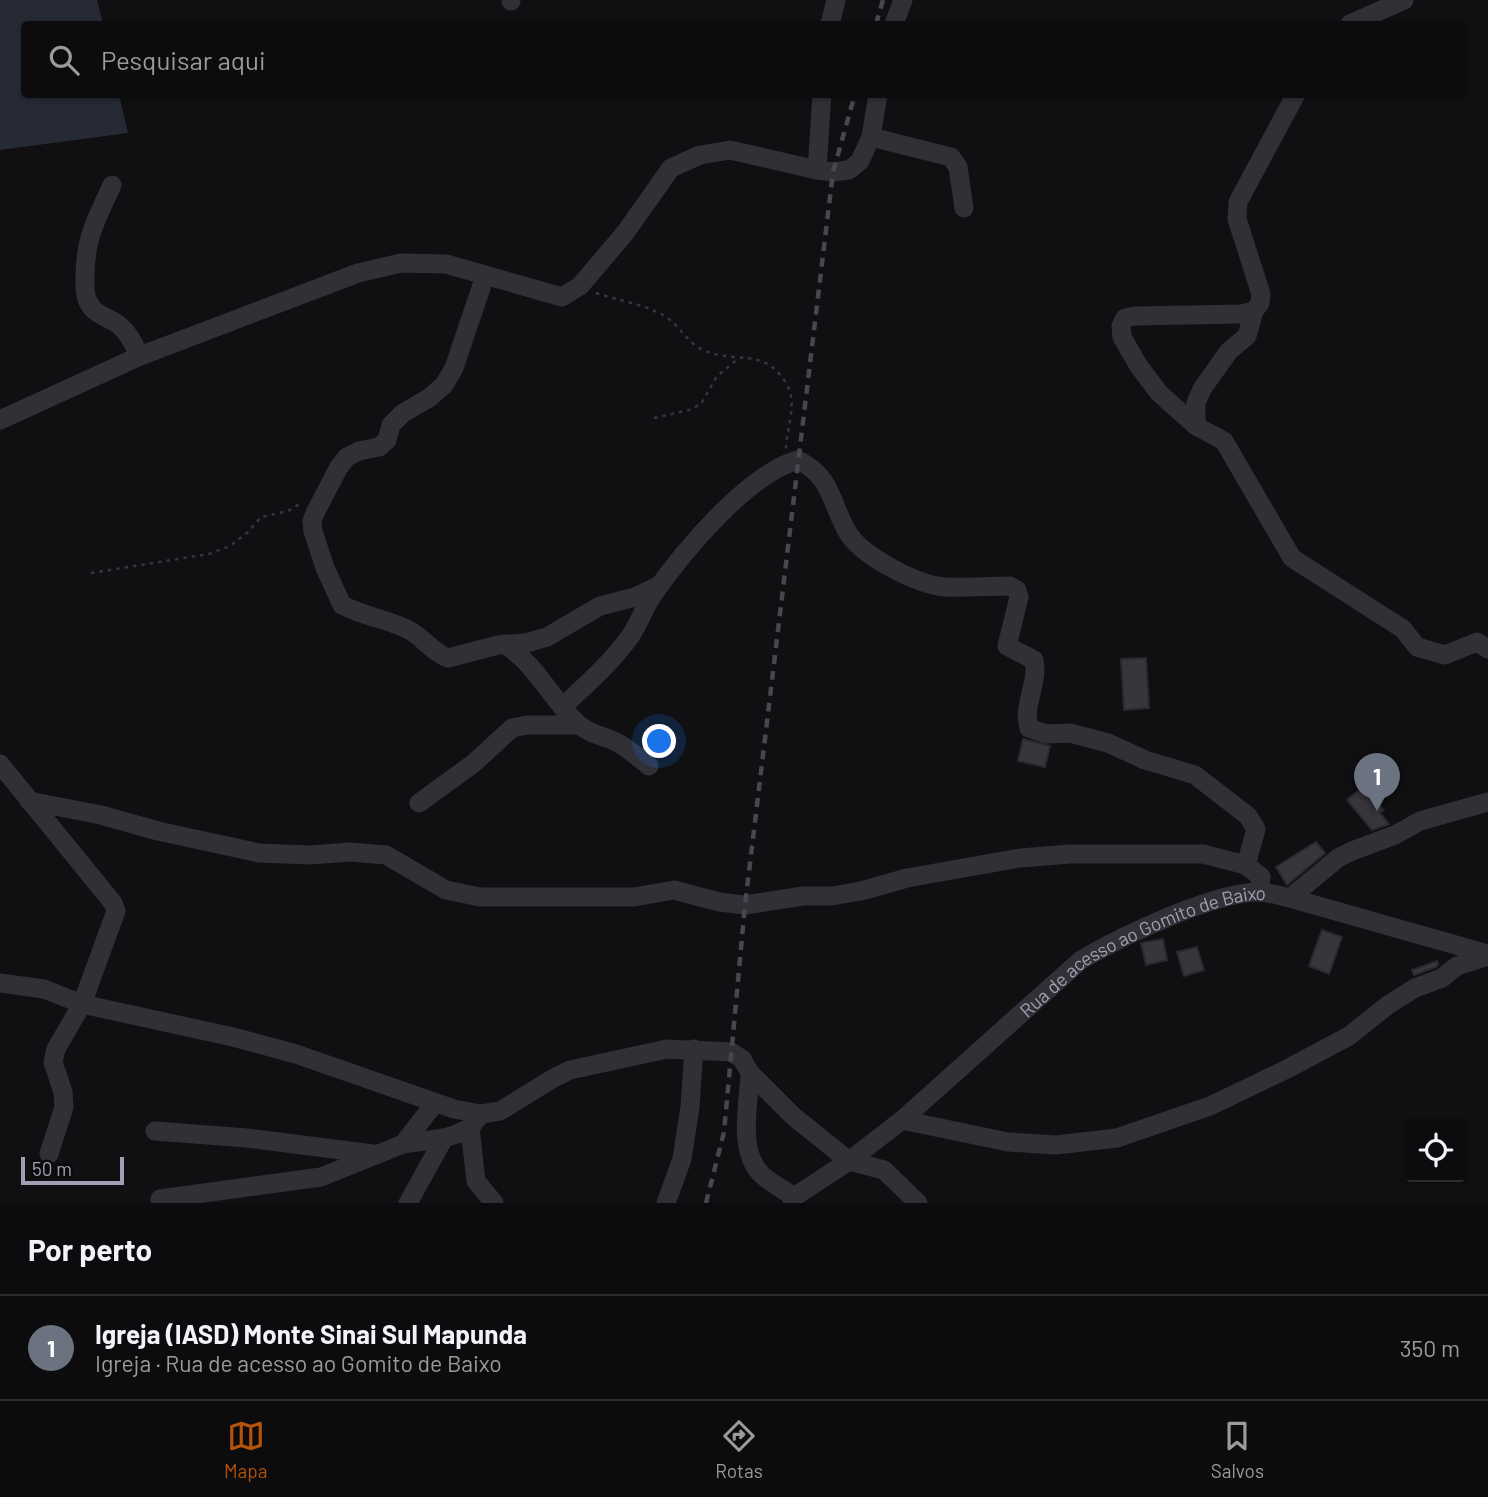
<!DOCTYPE html>
<html lang="pt">
<head>
<meta charset="utf-8">
<style>
  body { margin:0; font-family:Barlow,sans-serif; background:#151416; color:#f1f3f6 }
  .controls { position:absolute; right:21px; bottom:21px; display:grid; overflow:hidden; border-radius:7px; box-shadow:0 2px 5px #0004 }
  .controls button { width:63px; height:63px; display:grid; place-items:center; padding:0; border:0; border-bottom:2px solid #2c2b2e; background:#0c0b0d; color:#f1f3f6; font:35px sans-serif }
  .scale { position:absolute; left:21px; bottom:18px; width:103px; box-sizing:border-box; padding-left:7px; border:4px solid #9fa0b3; border-top:0; font-size:19px; line-height:24px; white-space:nowrap; color:#9fa0b3; -webkit-text-stroke:5px #0b0a0c; paint-order:stroke }
  .you { position:absolute; left:660px; top:742px; width:24px; height:24px; margin:-18px; border:5px solid #fff; border-radius:50%; background:#1a73e8; box-shadow:0 0 0 10px #1a73e833 }
  .badge { display:grid; place-items:center; width:46px; height:46px; border-radius:50%; background:#b45309; color:#fff; font-size:23px; font-weight:700 }
  .pin { position:absolute; translate:-50% -58px; filter:drop-shadow(0 2px 4px #0008) }
  .pin::after { content:''; position:absolute; top:37px; width:24px; height:21px; background:inherit; clip-path:polygon(0 0,100% 0,50% 100%) }
  .list { margin:0; padding:0; list-style:none }
  h2 { display:flex; justify-content:space-between; align-items:center; height:91px; margin:0; padding:0 28px; font-size:30px }
  h2 small { font-size:23px; font-weight:400; color:#9a9b9d }
  .list li { display:grid; grid-template-columns:46px 1fr auto; gap:21px; align-items:center; box-sizing:border-box; height:105px; padding:0 28px; border-top:2px solid #2c2b2e }
  .list b { display:block; font-size:26px; white-space:nowrap }
  .list p { margin:0; font-size:23px; white-space:nowrap; color:#9a9b9d }
  .list em { font-size:23px; font-style:normal; color:#9a9b9d }
  .icon { flex:none; width:38px; height:38px; fill:none; stroke:currentColor; stroke-width:2; stroke-linecap:round; stroke-linejoin:round }
  .map { position:relative; flex:none; width:1488px; height:1203px; overflow:hidden }
  .search { position:absolute; background:#0c0b0d; box-shadow:0 2px 5px #0004; left:21px; right:21px; top:21px; height:77px; display:flex; align-items:center; gap:18px; box-sizing:border-box; padding:0 24px; border-radius:7px; color:#9a9b9d; font-size:26px }
  .sheet { height:196px; background:#0c0b0d }
  nav { display:flex; justify-content:space-around; align-items:center; box-sizing:border-box; height:98px; border-top:2px solid #2c2b2e; background:#0c0b0d; font-size:19px; color:#9a9b9d }
  nav a { display:grid; justify-items:center; gap:4px }
  nav .on { color:#b45309 }
  .map>svg:first-child { display:block }
  .water { fill:#252a35 }
  .building { fill:#37363c; stroke:#2a292d; stroke-width:2 }
  .lines { fill:none; stroke-linecap:round; stroke-linejoin:round }
  .path { stroke:#36363d; stroke-width:2.5; stroke-dasharray:3.5 5; stroke-linecap:butt }
  .minor { stroke:#313036; stroke-width:19 }
  .rail { stroke:#47474f; stroke-width:4.5; stroke-dasharray:9 7; stroke-linecap:butt }
  .labels { text-anchor:middle; dominant-baseline:central; stroke-width:7; stroke-linejoin:round; paint-order:stroke }
  .street-label { font-size:19px; fill:#9fa0b3; stroke:#0b0a0c }
</style>
</head>
<body>
<div class="map">
<svg width="1488" height="1203" viewBox="0 0 1488 1203">
  <rect width="100%" height="100%" fill="#100f11"/>
  <!-- water -->
  <path class="water" d="M0,0h97l6,24h-79v70l95,1 9,38 -128,17z"/>
  <!-- building -->
  <path class="building" d="M1146,658l3,50 -25,2 -3,-51z
    M1023,739l27,7 -5,21 -27,-6z
    M1364,786l20,24 -4,3 9,11 -17,6 -25,-30z
    M1316,842l9,11 -38,32 -11,-18z
    M1322,930l20,7 -13,37 -20,-8z
    M1163,939l4,21 -21,5 -5,-22z
    M1197,947l7,23 -20,6 -7,-24z
    M1437,961l1,4 -2,2 -22,8 -2,-5z"/>
  <g class="lines">
    <!-- path -->
    <path class="path" d="M596,293c21,7 47,11 67,22 16,9 23,27 40,35 35,15 62,-4 84,35 11,18 -1,45 -1,64
      M654,418l35,-8 12,-6 16,-28 21,-17
      M91,573l118,-19 21,-8 18,-14 13,-15 27,-6 13,-8"/>
    <!-- minor -->
    <g class="minor">
      <path d="M511,1v-1"/>
      <path d="M830,24l6,-24"/>
      <path d="M894,24l9,-24"/>
      <path d="M1350,24l54,-24"/>
      <path d="M871,137l80,20 7,10 6,41"/>
      <path d="M817,170l5,-76"/>
      <path d="M112,185c-16,36 -27,52 -27,92 0,12 -1,21 7,31 7,8 18,10 27,17 10,8 15,20 21,31"/>
      <path d="M485,276l-31,92 -10,17 -15,13 -26,15 -12,12 -4,15 -8,7 -20,4 -12,6 -8,10 -24,46 -3,8 1,10 12,37 17,37c21,11 44,14 65,24 15,7 25,23 41,29l50,-13 28,-2 21,-6 53,-31 35,-9 23,-11"/>
      <path d="M1254,311l-13,3 -106,2 -10,2 -4,8 1,11 16,28 21,28 37,33 28,15 68,117 111,71 14,18 28,8 32,-13 11,7"/>
      <path d="M0,420l140,-64 218,-83 43,-10 45,1 116,33 18,-11 45,-53 46,-65 29,-13 30,-5 87,20 16,2 16,-2 11,-9 11,-24 7,-43"/>
      <path d="M1196,426v-23l6,-14 27,-38 18,-15 7,-25 6,-8 1,-9 -24,-75 1,-17 58,-108"/>
      <path d="M504,644c32,20 47,55 74,80 14,12 26,11 40,19 11,6 21,15 31,23"/>
      <path d="M562,707c24,-22 47,-42 67,-69 9,-12 14,-28 23,-42 30,-43 95,-122 146,-136 35,17 33,45 50,73 15,24 70,52 97,54 22,1 44,-1 65,-1l7,4 2,7 -12,49 27,14c5,23 -12,46 -5,68l17,6 24,-1 38,10 37,17 50,15 53,41 8,13 -10,36"/>
      <path d="M0,764l113,139 3,8 -34,93 -26,45 -3,13 10,30 1,15 -15,47"/>
      <path d="M29,801l72,14 57,16 101,22 51,2 40,-3 36,3 60,35 34,7h154l40,-7 45,12 26,3 58,-9h29l29,-5 46,-13 113,-20 50,-4h133l43,11 15,12 -2,15"/>
      <path d="M419,803l55,-40 38,-35 15,-3h52"/>
      <path d="M1290,898l48,-40 14,-7 43,-16 25,-14 68,-19"/>
      <path d="M0,983l44,6 38,15 151,33 63,17 158,55 27,5 19,-3 52,-32 18,-9 97,-21 64,3 11,7 8,14 43,43 56,45 35,9 34,33"/>
      <path d="M750,1073c-1,31 -13,78 12,102 9,8 22,15 32,22"/>
      <path d="M902,1120l106,22 48,3 61,-7 93,-32 77,-37 62,-33 39,-31 27,-17 27,-10 15,-12 31,-10"/>
      <path d="M470,1128l6,53 18,22"/>
      <path d="M155,1131l92,7 126,16"/>
      <path d="M403,1144l32,-41"/>
      <path d="M160,1199l161,-22 82,-33 41,-6 13,-4 13,-6 11,-14"/>
      <path d="M408,1203l36,-65"/>
      <path d="M666,1203l16,-44 8,-52 4,-58"/>
      <path id="s1" d="M792,1203l2,-6 55,-36 53,-41 179,-160c41,-24 131,-67 177,-68 11,0 22,4 32,6l198,56"/>
    </g>
    <!-- rail -->
    <path class="rail" d="M876,24l7,-24
      M706,1203l18,-71 21,-227 88,-733 22,-78"/>
  </g>
  <g class="labels">
    <!-- street labels -->
    <g class="street-label">
      <text stroke="none"><textPath href="#s1" startOffset="439">Rua de acesso ao Gomito de Baixo</textPath></text>
    </g>
  </g>
</svg>
<div class="controls">
<button><svg class="icon" aria-label="locate" viewBox="0 0 24 24"><circle cx="12" cy="12" r="6"/><path d="M12 2v4M12 18v4M2 12h4M18 12h4"/></svg></button>
</div>
<div class="scale">50 m</div>
<div class="you"></div>
<div class="pin badge" style="left:1377px;top:811px;background:#6b7280">1</div>
<div class="search"><svg class="icon" aria-label="search" viewBox="0 0 24 24"><circle cx="10" cy="10" r="6"/><path d="M15 15l6 6"/></svg>Pesquisar aqui</div>
</div>
<section class="sheet">
<h2>Por perto<small></small></h2>
<ul class="list">
<li><span class="badge" style="background:#6b7280">1</span><div><b>Igreja (IASD) Monte Sinai Sul Mapunda</b><p>Igreja · Rua de acesso ao Gomito de Baixo</p></div><em>350 m</em></li>
</ul>
</section>
<nav>
<a class="on"><svg class="icon" aria-label="map" viewBox="0 0 24 24"><path d="M3 6l6-2 6 2 6-2v14l-6 2-6-2-6 2zM9 4v14M15 6v14"/></svg>Mapa</a>
<a><svg class="icon" aria-label="directions" viewBox="0 0 24 24"><path d="M12 3l9 9-9 9-9-9zM9 14v-3h6M13 9l2 2-2 2"/></svg>Rotas</a>
<a><svg class="icon" aria-label="saved" viewBox="0 0 24 24"><path d="M7 4h10v16l-5-4-5 4z"/></svg>Salvos</a>
</nav>
</body>
</html>
